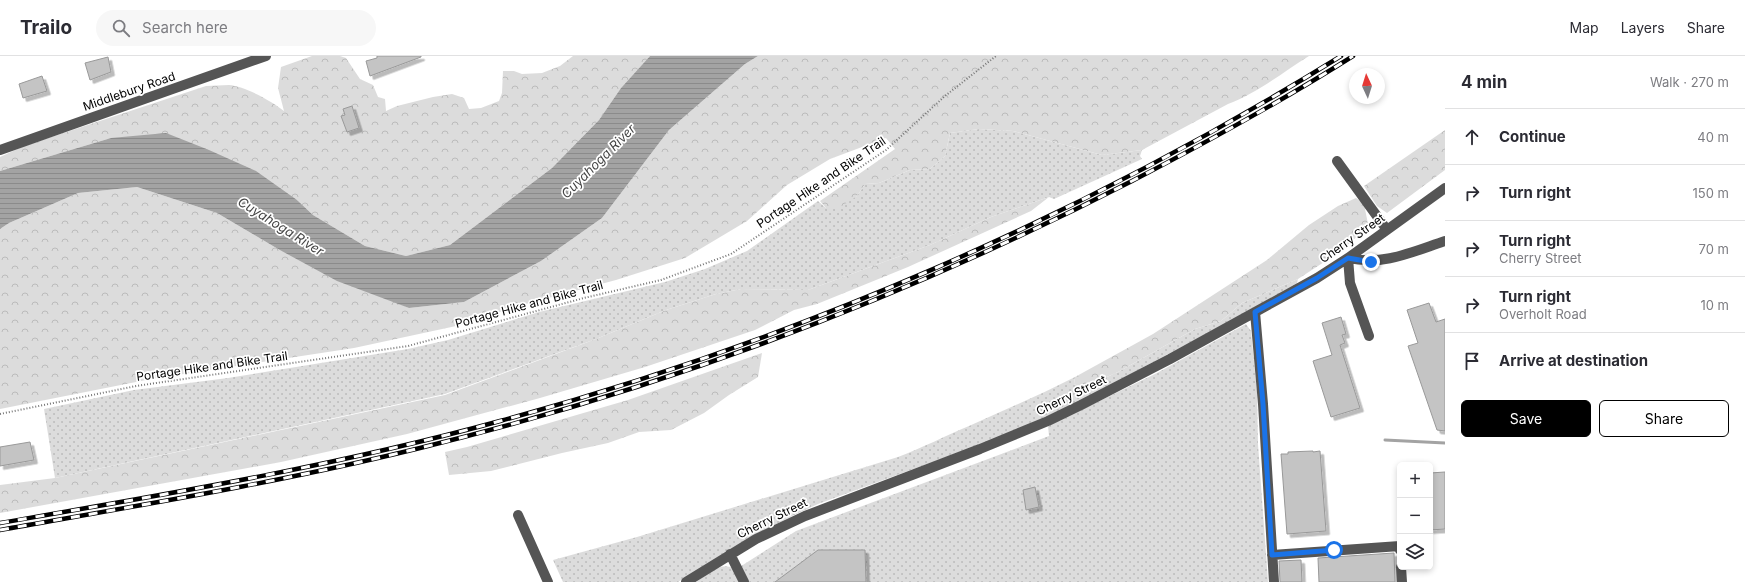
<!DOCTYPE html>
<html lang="en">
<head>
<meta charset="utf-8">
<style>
  body { margin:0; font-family:Inter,sans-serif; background:#f7f7f7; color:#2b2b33 }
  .controls { position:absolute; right:12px; bottom:12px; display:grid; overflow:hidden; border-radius:6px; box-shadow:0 2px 6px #0003 }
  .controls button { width:36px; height:36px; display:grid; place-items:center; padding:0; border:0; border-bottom:1px solid #e1e1e2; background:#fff; color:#2b2b33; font:20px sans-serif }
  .compass { position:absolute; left:1349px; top:12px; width:36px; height:36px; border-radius:50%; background:#fff; box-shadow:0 2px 6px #0003; rotate:356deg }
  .stop { position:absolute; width:12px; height:12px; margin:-9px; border:3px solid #1a73e8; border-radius:50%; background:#fff }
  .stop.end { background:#1a73e8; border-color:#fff; box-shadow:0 1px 4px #0008 }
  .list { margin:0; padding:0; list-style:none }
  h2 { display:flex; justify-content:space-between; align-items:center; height:52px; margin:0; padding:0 16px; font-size:17px }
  h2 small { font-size:13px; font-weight:400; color:#7c7c81 }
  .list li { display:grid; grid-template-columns:26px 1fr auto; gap:12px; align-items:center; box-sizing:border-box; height:56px; padding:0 16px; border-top:1px solid #e1e1e2 }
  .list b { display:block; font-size:15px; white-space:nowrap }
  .list p { margin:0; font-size:13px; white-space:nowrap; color:#7c7c81 }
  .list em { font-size:13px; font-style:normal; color:#7c7c81 }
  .actions { display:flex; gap:8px; padding:12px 16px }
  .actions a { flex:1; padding:9px 0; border:1px solid #000; border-radius:6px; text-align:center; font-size:14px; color:#000 }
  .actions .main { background:#000; color:#fff }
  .icon { flex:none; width:22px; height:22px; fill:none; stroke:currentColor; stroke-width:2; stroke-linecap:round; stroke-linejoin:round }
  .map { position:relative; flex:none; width:1445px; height:526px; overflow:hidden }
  header { display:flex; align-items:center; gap:24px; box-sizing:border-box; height:56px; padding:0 20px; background:#fff; border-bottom:1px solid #e1e1e2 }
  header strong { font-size:19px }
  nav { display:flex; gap:22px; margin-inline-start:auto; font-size:14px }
  .search { width:280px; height:36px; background:#f7f7f7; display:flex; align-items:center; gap:10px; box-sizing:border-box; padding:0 14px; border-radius:22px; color:#7c7c81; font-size:15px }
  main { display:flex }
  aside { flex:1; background:#fff }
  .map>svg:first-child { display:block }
  .grass { fill:url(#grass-dots) }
  .forest { fill:url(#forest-crowns) }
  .water { fill:url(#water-rules) }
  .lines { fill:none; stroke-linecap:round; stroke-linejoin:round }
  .stream { stroke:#a3a3a3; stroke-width:3 }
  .building { fill:#c4c4c4; stroke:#999; filter:url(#shadow) }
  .path { stroke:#777; stroke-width:2; stroke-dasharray:1 2; stroke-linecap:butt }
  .minor { stroke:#555; stroke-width:10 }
  .rail-casing { stroke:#000; stroke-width:4.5 }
  .rail { stroke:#fff; stroke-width:3; stroke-dasharray:9; stroke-linecap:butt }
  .route { stroke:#1a73e8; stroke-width:5 }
  .labels { text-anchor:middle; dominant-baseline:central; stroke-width:3.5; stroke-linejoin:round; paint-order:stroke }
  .street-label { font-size:12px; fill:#000; stroke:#fff }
  .water-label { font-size:13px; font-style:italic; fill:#444; stroke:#fff }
</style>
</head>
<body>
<header>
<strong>Trailo</strong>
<div class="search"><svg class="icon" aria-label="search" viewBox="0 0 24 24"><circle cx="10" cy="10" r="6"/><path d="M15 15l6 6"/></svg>Search here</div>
<nav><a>Map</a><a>Layers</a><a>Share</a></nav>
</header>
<main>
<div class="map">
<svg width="1445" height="526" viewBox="0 0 1445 526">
  <defs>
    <pattern id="grass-dots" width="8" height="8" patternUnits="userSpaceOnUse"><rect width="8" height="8" fill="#dcdcdc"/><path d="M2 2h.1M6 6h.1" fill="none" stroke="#bbb" stroke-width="1.8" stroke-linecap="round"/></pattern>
    <pattern id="forest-crowns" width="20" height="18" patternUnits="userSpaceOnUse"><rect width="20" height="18" fill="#dcdcdc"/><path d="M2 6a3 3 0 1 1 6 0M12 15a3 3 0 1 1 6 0" fill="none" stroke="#bbb"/></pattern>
    <pattern id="water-rules" width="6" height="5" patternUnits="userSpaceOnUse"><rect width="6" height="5" fill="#a3a3a3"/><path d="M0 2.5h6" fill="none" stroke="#8b8b8b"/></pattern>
    <filter id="shadow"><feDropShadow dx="3.5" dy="3.5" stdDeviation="0" flood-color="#0004"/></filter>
  </defs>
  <rect width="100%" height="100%" fill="#fff"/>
  <!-- grass -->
  <path class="grass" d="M979,73l34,2 89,24 40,-5 -2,6 2,3 -88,40 -5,-2 -58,20 -61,28 -122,45 -67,-1 -25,5 -50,16 -70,29 -151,55 -390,84 -11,-69 90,-19 94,-12 180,-29 40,-9 91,-28 126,-30 40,-13 42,-18 71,-50 8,7 31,-12 8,-12 14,-1 31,-13 20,-1 15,-13 5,-23z
    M1298,223l-2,7 -218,116 -72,33 -188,69 -28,13 -52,28 -60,37h-115l-10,-22 84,-23 261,-80c24,-9 47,-21 71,-31 35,-16 71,-31 106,-49l-1,7 8,4 36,-16 77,-43 26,-8 21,-18z
    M1246,268l5,7 6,61 1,52 10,138h-572c11,-7 26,-23 39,-12l61,-39 253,-95 -1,-10 109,-53z"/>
  <!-- forest -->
  <path class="forest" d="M312,0h28l6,2 14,21 13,6 5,12 7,2 1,12 11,-5 36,-9 19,-3 12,4 5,11 12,-1 18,-7 3,-8 1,-22h11l8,3 20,-1 18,-7 13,-10h77l-29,32 -22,32 -47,48 -102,77 -44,11 -41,-10 -52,-31 -16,-15 -186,-62 -111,33v-14l24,-11 182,-60c8,0 15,-1 23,-1 15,1 43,16 55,26l-6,-23 3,-21z
    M758,0h551c-27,17 -52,37 -81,48l-86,46 -40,5 -89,-24 -34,-2 -29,4 -5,23 -15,13 -20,1 -31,13 -14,1 -8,12 -18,12h-13l-6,-7 75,-52 -9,-11 -56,21 -43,26 -40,36 -62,37 -69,22 -105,28 -41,15 -65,14 -51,11 -203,31 -151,30v-180l9,-6 69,-30 59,-6 80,26 61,36 131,59 55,-6 77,-41 61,-43 67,-88 76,-66z
    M1445,74v40l-58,43 -10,-7 -13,-20z
    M1049,141l-18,14 -123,56 -91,37 -23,6 -39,20 -110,37 -105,31 -133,36 -126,28 -281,51v-28l55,-7 390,-83 151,-56 70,-29 50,-16 25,-5 67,1 122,-45 61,-28z
    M1356,142l8,6 4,20 -7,9 -20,18 -43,28 -56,24 -21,18 -26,8 -77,43 -36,16 -8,-4 1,-7 78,-43 114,-74 42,-35 29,-19z
    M762,297l-4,24 -29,18 -25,18 -33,17 -32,2 -31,11 -46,10 -71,18 -42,4 -4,-23 22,-5 161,-47z"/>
  <!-- water -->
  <path class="water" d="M650,0h108l-13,8 -76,66 -67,88 -61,43 -77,41 -55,6 -72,-27 -59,-32 -61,-36 -80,-26 -59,6 -69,30 -9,6v-58l111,-33 55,-5 43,17 47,21 41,29 16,15 52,31 41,10 44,-11 102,-77 47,-48 22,-32z"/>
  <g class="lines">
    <!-- stream -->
    <path class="stream" d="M1385,384l60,3"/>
  </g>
  <!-- building -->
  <path class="building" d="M377,0h44v1l-51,19 -4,-15 11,-3z
    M108,1l3,15 -21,8 -5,-17z
    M42,20l5,15 -24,7 -4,-14z
    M352,50l7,22 -12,4 -6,-16 4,-1 -2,-6z
    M1429,247l7,19 9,-3v112l-8,-1 -29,-84 10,-3 -11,-33z
    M1341,261l5,17 -4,1 3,8 -5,2 20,63 -29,9 -18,-56 19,-6 -10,-32z
    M30,386l4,18 -34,6v-19z
    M1313,395v1l7,-1 6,80 -39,3 -6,-80h7v-2z
    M1445,416v57l-15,1v-28h2l-2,-29z
    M1035,431l4,20 -13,3 -3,-20z
    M818,494h47l1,32h-91z
    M1394,497l1,29h-76l-1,-24z
    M1301,504l1,22h-22l-1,-21z"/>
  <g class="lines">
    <!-- path -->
    <path class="path" d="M0,358l136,-28 272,-40 176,-48 77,-18 70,-26 155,-104 59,-54 51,-40"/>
    <!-- minor -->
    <path class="minor" d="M0,94l266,-94
      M1337,105l50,69
      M1255,256l8,92 11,178
      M1369,280l-19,-53 -2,-25c35,8 64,-6 97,-17
      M518,459l30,67
      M730,498l14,28
      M1272,499l128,-9v4
      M1401,511l1,15
      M686,526l70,-43 49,-23 175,-67 68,-28 33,-16 89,-46 147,-81 31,-20 97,-70"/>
    <defs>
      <path id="rail" d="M0,467c168,-29 336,-57 500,-102 295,-80 581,-204 841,-365
        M0,474c141,-25 282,-48 420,-82 247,-60 486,-151 712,-267 75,-39 150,-80 221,-125"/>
    </defs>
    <!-- rail casing -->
    <use href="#rail" class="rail-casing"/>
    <!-- rail -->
    <use href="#rail" class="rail"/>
  </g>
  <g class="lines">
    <!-- route -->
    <path class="route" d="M1334,494l-62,5 -9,-151 -8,-92 62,-34 31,-20 23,4"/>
  </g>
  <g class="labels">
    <!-- street labels -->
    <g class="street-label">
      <text transform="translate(129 35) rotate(-19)">Middlebury Road</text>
      <text transform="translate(821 126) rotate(-34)">Portage Hike and Bike Trail</text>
      <text transform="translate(1352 182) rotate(-35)">Cherry Street</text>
      <text transform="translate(529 248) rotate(-15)">Portage Hike and Bike Trail</text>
      <text transform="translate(212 310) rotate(-8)">Portage Hike and Bike Trail</text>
      <text transform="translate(1071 339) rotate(-26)">Cherry Street</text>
      <text transform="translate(772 462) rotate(-26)">Cherry Street</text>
    </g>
    <!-- water labels -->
    <g class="water-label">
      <text transform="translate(598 105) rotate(-45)">Cuyahoga River</text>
      <text transform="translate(281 170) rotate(32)">Cuyahoga River</text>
    </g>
  </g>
</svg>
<div class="controls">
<button>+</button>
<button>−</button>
<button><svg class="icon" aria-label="layers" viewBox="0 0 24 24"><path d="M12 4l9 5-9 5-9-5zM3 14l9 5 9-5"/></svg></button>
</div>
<svg class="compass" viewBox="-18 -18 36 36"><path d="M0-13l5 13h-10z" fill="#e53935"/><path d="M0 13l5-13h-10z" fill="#7c7c81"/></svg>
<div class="stop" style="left:1334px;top:494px"></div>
<div class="stop end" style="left:1371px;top:206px"></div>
</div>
<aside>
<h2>4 min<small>Walk · 270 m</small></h2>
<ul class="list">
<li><svg class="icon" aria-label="ahead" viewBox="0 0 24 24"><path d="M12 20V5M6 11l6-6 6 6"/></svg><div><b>Continue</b></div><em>40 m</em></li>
<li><svg class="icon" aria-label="right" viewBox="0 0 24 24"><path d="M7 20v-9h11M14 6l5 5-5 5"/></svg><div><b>Turn right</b></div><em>150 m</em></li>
<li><svg class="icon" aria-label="right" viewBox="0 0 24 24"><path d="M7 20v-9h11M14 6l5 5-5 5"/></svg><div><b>Turn right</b><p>Cherry Street</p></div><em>70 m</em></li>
<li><svg class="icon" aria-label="right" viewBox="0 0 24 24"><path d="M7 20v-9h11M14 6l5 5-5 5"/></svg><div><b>Turn right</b><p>Overholt Road</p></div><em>10 m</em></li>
<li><svg class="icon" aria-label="arrive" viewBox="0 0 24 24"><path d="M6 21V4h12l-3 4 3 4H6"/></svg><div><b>Arrive at destination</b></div></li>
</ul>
<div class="actions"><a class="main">Save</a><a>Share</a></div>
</aside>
</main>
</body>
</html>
